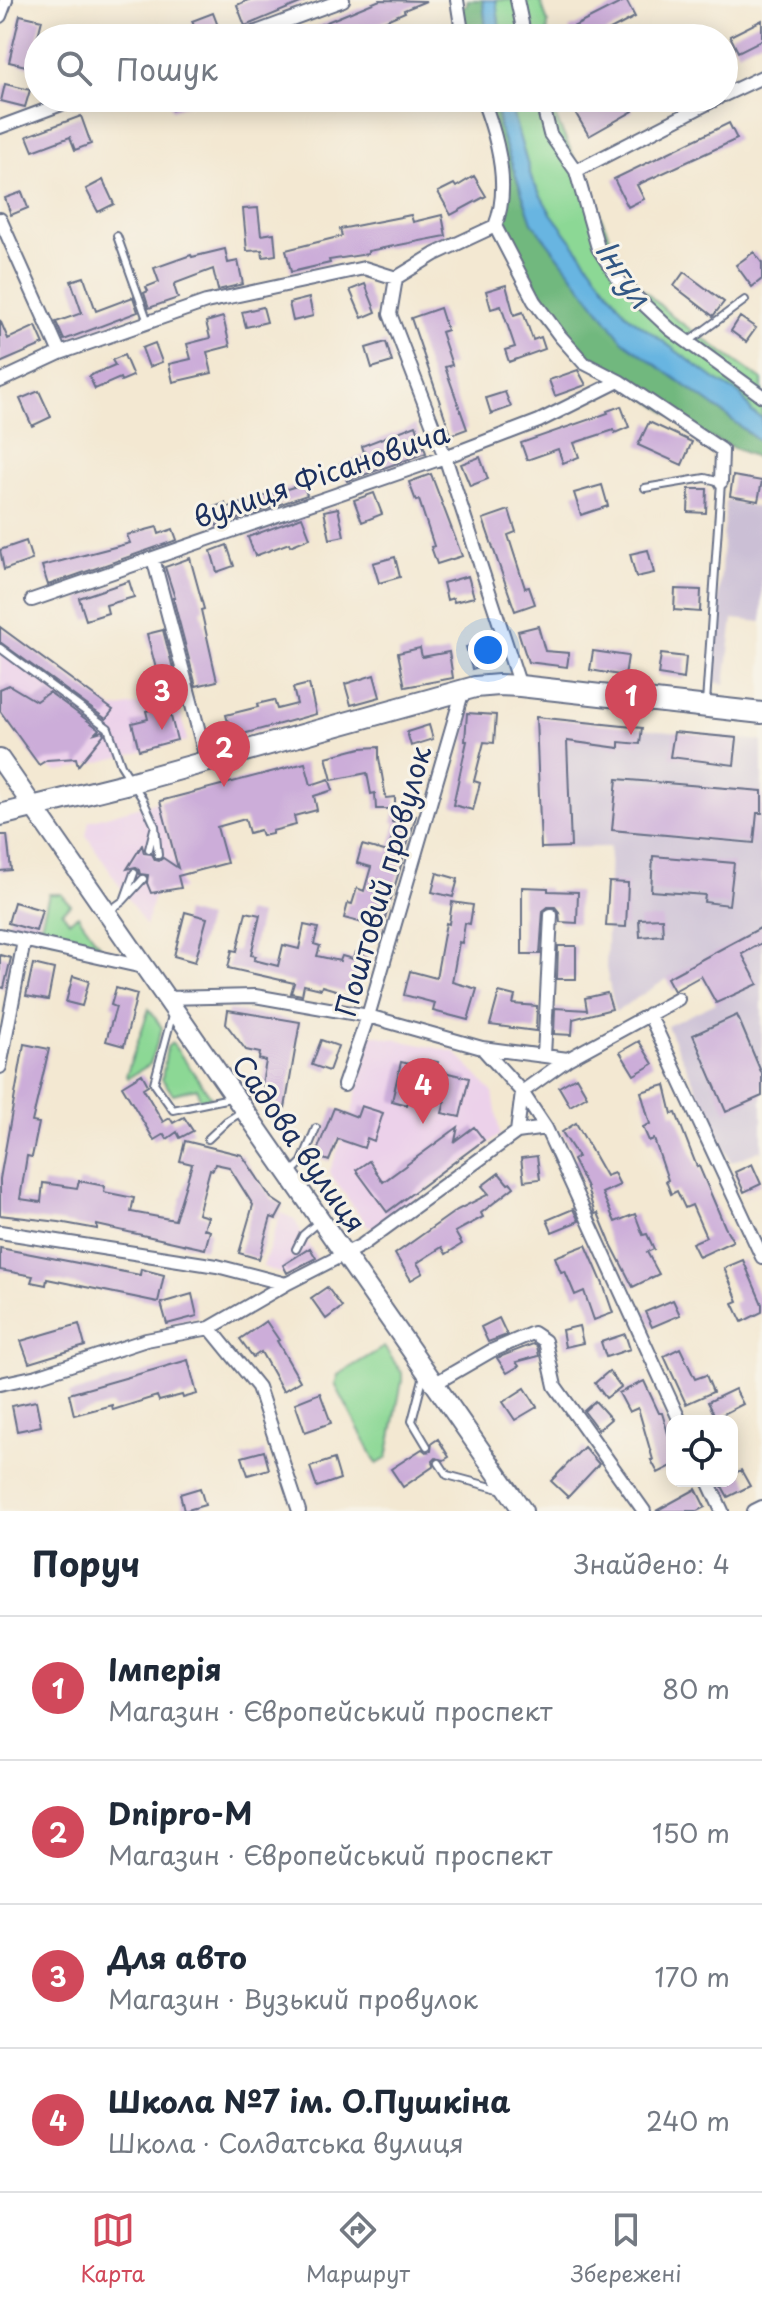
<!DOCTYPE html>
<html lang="uk">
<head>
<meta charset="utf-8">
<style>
  body { margin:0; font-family:"Playpen Sans",sans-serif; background:#f6f6f7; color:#1f2937 }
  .controls { position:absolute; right:24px; bottom:24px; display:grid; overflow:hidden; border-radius:16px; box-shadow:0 4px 20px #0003 }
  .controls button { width:72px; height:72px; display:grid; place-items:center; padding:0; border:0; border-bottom:2px solid #e0e1e3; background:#fff; color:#1f2937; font:40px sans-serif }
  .you { position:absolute; left:488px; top:650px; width:28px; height:28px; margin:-20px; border:6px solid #fff; border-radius:50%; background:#1a73e8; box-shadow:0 0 0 12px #1a73e833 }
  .badge { display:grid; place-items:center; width:52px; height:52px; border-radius:50%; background:#d1495b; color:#fff; font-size:26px; font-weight:700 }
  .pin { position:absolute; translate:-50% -66px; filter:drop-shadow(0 2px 4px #0008) }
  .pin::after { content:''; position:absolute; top:42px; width:28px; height:24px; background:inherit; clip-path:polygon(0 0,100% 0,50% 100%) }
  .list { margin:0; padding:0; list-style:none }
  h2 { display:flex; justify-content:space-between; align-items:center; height:104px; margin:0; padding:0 32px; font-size:34px }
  h2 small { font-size:26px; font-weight:400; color:#747a83 }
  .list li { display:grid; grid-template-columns:52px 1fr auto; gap:24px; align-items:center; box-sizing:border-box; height:144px; padding:0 32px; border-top:2px solid #e0e1e3 }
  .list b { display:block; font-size:30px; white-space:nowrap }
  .list p { margin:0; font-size:26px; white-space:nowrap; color:#747a83 }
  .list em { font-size:26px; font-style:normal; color:#747a83 }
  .icon { flex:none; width:44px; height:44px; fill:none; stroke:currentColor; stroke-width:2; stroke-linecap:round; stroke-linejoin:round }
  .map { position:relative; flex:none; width:762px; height:1511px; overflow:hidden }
  .search { position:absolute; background:#fff; box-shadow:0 4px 20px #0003; left:24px; right:24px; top:24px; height:88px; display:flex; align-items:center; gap:20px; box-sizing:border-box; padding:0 28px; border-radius:44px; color:#747a83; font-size:30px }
  .sheet { height:680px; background:#fff }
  nav { display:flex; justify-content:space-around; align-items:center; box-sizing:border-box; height:112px; border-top:2px solid #e0e1e3; background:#fff; font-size:22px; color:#747a83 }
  nav a { display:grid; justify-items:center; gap:4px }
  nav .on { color:#d1495b }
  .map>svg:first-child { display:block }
  .built { fill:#ecd1ea }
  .industrial { fill:#cbbfd5 }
  .green { fill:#8cd895; stroke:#54847a; stroke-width:2 }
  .forest { fill:#71b87e; stroke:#46746e; stroke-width:2 }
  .water { fill:#68b5e1; stroke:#4272a0; stroke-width:2 }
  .building { fill:#ccadd9 }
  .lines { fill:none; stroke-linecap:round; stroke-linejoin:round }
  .service-casing { stroke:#677087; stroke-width:10 }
  .minor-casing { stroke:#677087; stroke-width:16 }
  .secondary-casing { stroke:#677087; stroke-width:22 }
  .primary-casing { stroke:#677087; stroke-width:24 }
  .service { stroke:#fff; stroke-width:6 }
  .minor { stroke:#fff; stroke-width:12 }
  .secondary { stroke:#fff; stroke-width:18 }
  .primary { stroke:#fff; stroke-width:20 }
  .labels { text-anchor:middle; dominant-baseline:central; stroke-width:6; stroke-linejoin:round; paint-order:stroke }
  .street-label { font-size:28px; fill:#1b2f5e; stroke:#f7f3e8 }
  .water-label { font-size:30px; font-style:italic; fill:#325785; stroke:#f7f3e8 }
</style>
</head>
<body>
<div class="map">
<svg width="762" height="1511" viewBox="0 0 762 1511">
  <rect width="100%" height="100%" fill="#f7f3e8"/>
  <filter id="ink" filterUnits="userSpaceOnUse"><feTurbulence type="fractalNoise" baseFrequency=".0125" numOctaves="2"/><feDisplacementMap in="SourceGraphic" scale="16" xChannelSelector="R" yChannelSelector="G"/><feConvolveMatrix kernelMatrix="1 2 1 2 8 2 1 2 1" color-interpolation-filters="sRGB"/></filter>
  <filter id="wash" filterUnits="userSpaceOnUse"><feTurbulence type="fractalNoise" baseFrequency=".006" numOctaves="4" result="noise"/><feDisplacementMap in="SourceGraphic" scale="32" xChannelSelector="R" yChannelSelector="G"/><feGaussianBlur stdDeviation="1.8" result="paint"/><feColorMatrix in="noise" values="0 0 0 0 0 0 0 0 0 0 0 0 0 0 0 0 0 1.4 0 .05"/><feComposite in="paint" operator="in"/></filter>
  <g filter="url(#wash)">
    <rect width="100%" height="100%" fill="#f3e8d2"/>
    <!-- built -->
    <path class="built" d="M0,627l113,82 64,-12 10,44 -120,29 -9,1 -19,-6 -39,-54z
      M158,801l25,88 -29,6 -8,31 -60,-91 3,-14z
      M370,1034l85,18 38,41 7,42 -125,93 -8,-3 -38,-52 23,-60z
      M281,1213l13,6 23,41 -28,16 -26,-9z"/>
    <!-- industrial -->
    <path class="industrial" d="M726,500l36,9v113l-29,-3 -8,65 -12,-2z
      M536,717l226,24v409l-31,12 -64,-136 49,-23 -14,-27 -28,15 -7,-12 -52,33 -9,-44 4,-121 -69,1z"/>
    <!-- green -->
    <path class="green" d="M496,0h44l8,23 -1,15h-46z
      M508,98h39l80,177 46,42 89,63v38l-10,-6 -12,-18 -24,-14 -89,-65 -77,-103 -18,-32z
      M49,894h12l10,11 -9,7 7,9 9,-6 24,34 -1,2 -63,-15z
      M149,1009l13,19 -12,36 -22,14 -2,-2z
      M172,1043l39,54 -11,3 -3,-12 -24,6 -11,-15 5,-32z
      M384,1347l18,26v8l-15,77 -10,6 -42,-80 3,-9z"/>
    <!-- forest -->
    <path class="forest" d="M467,0h16l4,38h-29l-5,-28 14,-5z
      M474,98h21l5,32 32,92 91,118 103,75 36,29v16l-63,-27 -116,-76 -41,-49 -32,-70 -15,-78z"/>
    <!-- water -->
    <path class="water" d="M483,0h13l5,38h-14z
      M495,98h13l24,82 18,32 77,103 89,65 24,14 12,18 10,6v26l-36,-29 -103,-74 -91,-119 -32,-92z"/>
    <g id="blocks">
      <!-- building -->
      <path class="building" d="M248,0h57v1l-60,25 -8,-21z
        M380,0l46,1 -22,9 1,2 -44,19 -1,-3 -25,10h-47z
        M626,0l9,17 -40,21h-22l-4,-9z
        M213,13l8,21 -10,4h-12l-7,-17z
        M20,15l22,5 -12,47 -21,-5z
        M762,20v20l-24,12 -8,-16z
        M5,84l25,6 -5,17 -24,-6z
        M167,98h33v1l-28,11z
        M599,98h27l7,13 -44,25 -14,-24z
        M81,116l10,28 -16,6 -5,-13 -37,14 -6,-15z
        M729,123l8,16 -100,46 7,14 -16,8 -14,-28z
        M474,176l12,20 -35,19 -13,-23 16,-8 2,3z
        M103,180l11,24 -16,8 -12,-23z
        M22,192l6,16 -17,7 -6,-17z
        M258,208l3,27 13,-2 2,22 -13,2 -1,-7 -15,1 -4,-42z
        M411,215l2,7 29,-7 4,21 -78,15v3l-39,6 1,3 -39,9 -5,-22 56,-14 -2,-7z
        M225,249l3,14 10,-2 5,23 -25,6 -5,-21 -37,14 -2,3 4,12 -29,10 -5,-15 4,-2 -2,-4 13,-5 -5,-14 37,-13 1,2z
        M754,252l8,11v16l-10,8 -16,-22z
        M684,272l40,30 -11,14 -39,-30z
        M84,277l12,34 37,-14 5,15 -74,28 -8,-18 26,-9 -11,-32z
        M365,284l11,28 -14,6 -12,-28z
        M506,285l8,30 9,-3 10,28 8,-3 4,12 -36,13 -4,-12 10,-3 -14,-41 -10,3 -5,-18z
        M309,298l4,18 -20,5 -4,-18z
        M263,307l4,15 -21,5 -4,-15z
        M440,308l7,22 -6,2 11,33 -7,2 22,62 -16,6 -40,-117z
        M223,317l7,29 -23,6 5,21 -39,9 -4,-18 22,-5 -4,-15 23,-6 -4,-16z
        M740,317l16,11 -10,14 -15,-11z
        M0,320l8,19 28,-13 8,18 -44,19z
        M386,342l6,20 -20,6 -6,-20z
        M155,343l7,19 -13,5 -7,-19z
        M124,355l9,21 -12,5 -1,-3 -25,11 -6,-13 26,-11 -3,-5z
        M578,370l8,15 -31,11 -6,-16z
        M39,391l12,26 -19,9 -12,-27z
        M505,392l6,15 -20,7 -5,-16z
        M621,406l8,21 -14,6 -1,-3 -40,13 5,14 -16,6 -5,-14 -31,11 -6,-17 87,-30 -1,-2z
        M649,422l43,20 -10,23 -44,-20z
        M416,425l10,28 -79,28 -7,-17 25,-9 -3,-9z
        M480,457l8,22 -18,7 -9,-22z
        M431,474l31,82 -25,8 -6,-17 3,-1 -15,-46 -3,1 -7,-19z
        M733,476l29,5 -4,20 -28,-5z
        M303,484l4,11 -90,31 -6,-18 14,-5 1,5z
        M602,485l6,21 -27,9 -7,-22z
        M689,489h18l-1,24 -18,-1z
        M374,493l8,21 -20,8 -8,-22z
        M338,508l6,28 -14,3 -6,-28z
        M509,510l7,22 -8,3 17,53 4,-1 6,17 -20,7 -32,-92z
        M302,517l8,21 -20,8 -1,-3 -34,13 -7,-19z
        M157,527l2,7 14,-5 4,11 -129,45 -6,-19 88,-23 -3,-8z
        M26,541l6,19 -28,10 -4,-20z
        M227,545l7,21 -17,6 -6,-21z
        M648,550l6,23 -18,4 -6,-23z
        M395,557l5,20 -21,6 -6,-20z
        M190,558l14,51 -3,1 16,71 -21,5 -23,-88h2l-10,-31z
        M468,576l6,21 -20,5 -1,-4 -6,2 -4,-17z
        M129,581l5,16 -28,8 2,8 -22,7 -7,-22z
        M675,589l26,1 -1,22 -26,-2z
        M538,626l7,25 24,2 -2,14 -39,-5 -10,-31z
        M0,627l113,83 -7,9 -106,-77z
        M163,630l14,54 -16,4 -14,-54z
        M487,642l6,21 -21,6 -6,-22z
        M420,648l2,9 27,-5 4,26 -48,9 -7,-34z
        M593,651l35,5 -3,20 -35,-6z
        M661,654l25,3 -2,22 -26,-4z
        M374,675l6,22 -29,8 -6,-21z
        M309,684l7,30 -84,23 -6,-22 32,-8 -1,-3 17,-4 3,9 20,-5 -4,-16z
        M9,685l27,16 13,-9 50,37 -4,4 7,-2 2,3 -26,32 -2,-8 -29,2 -8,5 -39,-54v-22z
        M168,705l9,35 -38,10 -7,-27 16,-4 -2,-8z
        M467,713l29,2 -2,28 -10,-1 -10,39 6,2 -7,27 -20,-5 14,-64h-2z
        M536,717l106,11 -2,16 -21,-2v6l-52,-7 4,106 -30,1z
        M429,725l4,14 -22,7 -4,-14z
        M674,732l63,6 -3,27 -64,-8z
        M379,747v11l7,40 9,-1v12h-19l-1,-16 -4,1 -4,-21 -35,7 -6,-23 35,-9z
        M305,763l6,22 18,-6 4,11 -19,6 3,14 -23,6 2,9 -24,6v3l-10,2 -2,-6 -11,3 -4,-14 -28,8 10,36 -49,13 3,12 -30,5 -4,-10 1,-8 -8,-1 -1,-4 -4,-3 -8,2 15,-24 2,8 8,1 3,6 4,1 4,-3 15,10 -18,-67z
        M617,779l145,12v22h-5l-3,30 -142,-13z
        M395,810l21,6 -34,112 -38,-10 4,-15 4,1 5,-16 7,3 7,-24 -14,-4 5,-18 26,7 8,-29 -4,-1z
        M0,835h7l4,35 -11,1z
        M653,856l81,7 -5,42 -25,-3 1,-7 -54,-4z
        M437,873l21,6 -5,18 -21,-5z
        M609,882l19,1 -2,44 -20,-1z
        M522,887l26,1v3l30,1 -1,31 -17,-1 -1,-10 -4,-5h-7l-5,4 -3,43h-18z
        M14,902l28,8 -6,21 -28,-8z
        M452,902l21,3 -3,19 -5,-1 -3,20 -3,-1 -7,40 25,7 -9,31 -35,-9 2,-8 -31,-8 6,-24 26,7 10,-55 3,1z
        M185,912l22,6 -12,44 -21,-6z
        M246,912l14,3 -9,40 5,1 -2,4 24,6 5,-21 16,4 5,-24 14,3 -4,16 6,2 -3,10 23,5 2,-5 11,3 2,-7 13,5 -12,39 -34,-10 -1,3 -17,-4 -2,10 -11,-2 3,-10 -66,-15 4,-18 5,1z
        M662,918l1,17 -23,2 -1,-18z
        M762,927v16l-20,11 16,30 -42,19 -15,-27 -27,15 -7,-13z
        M558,946h18v33h-19z
        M0,955l11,3 -7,30 -4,-1z
        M33,964l21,5 -6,31 -22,-4z
        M73,976l16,5 -7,25 -16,-4z
        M116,988l21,6 -13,52 -18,-5 10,-34 -5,-2z
        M499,992l16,4 -2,8 24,2 -1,25 -46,-6z
        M607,993l5,16 -39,10 -1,16 -18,-1 1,-26 32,2 -2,-12z
        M228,1010l72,12 -15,86 -8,-2 -15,-22 4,-23 -7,-2 1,-6 -14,-3 -20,-26z
        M737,1015l25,59v22l-36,16 -33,-77z
        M321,1040l17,6 -9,25 -17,-6z
        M639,1041l14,23 -19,11 -14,-23z
        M24,1044l25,5 -17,73 7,1 -7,34 -5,-1 -7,43 21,3 2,-19 34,5 2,-7 26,5 -1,6 30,6 -3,14 44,8 17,-56 -12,-3 5,-20 57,14 29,43 12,8 -7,13 -5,-2 -12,42 -20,-6 14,-48 -24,-38 -14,-3 -2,6 -3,-1 -12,45 10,3 -4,12 6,2 -5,18 -108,-24v4l-38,-7 -59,-7v-36z
        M428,1060l10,2 -2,8 33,8 -9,39 -18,-4 3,-11 -36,-8 -2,11 -15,-4 9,-39 25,6z
        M142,1074l6,11 -5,3 20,34 7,-4 3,5 11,-6 9,14 -13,7 -3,-6 -10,7 -3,-5 -10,6 -32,-54z
        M576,1077l11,19 -17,10 -11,-19z
        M665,1085l7,29 4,-1 21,54 2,-1 26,61 8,14 -34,16 -7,-14 14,-6 -14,-32 -7,3 -8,-17 -6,3 -5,-13 2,-1 -14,-41 -5,2 -6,-14 7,-3 -9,-32z
        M361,1106l22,7 -9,28 -7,-3 -3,10 -26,-9 -9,22 -14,-5 19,-48 23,9z
        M576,1123l30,53 8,-3 6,12 -18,8 13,29 20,-8 8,21 4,-1 7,15 -7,3 12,22 -26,13 -23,-45 -12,-29 -3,1 -9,-29 -13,-25 5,-3 -16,-25z
        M458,1127l-3,14 19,-14 10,13 -97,72 -31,-42 13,-9 14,21z
        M537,1156l3,23 -16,2 -3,-23z
        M752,1164l9,20 -17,8 -9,-20z
        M499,1173l9,11 3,-1 3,4 -33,26 2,4 -28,15 7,12 -16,10 -4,-7 -25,16 6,10 -12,7 -16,-26 62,-44 32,-16 -7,-8z
        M573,1209l6,12 -27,11 -5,-12z
        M586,1245l17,39 10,29 -19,7 -10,-29 -9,4 -10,-24 -4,1 -6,-15z
        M0,1248l140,27 1,-6 23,6 -6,27 -111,-23 -1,6 -15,-3 2,-6 -33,-6z
        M310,1248l6,10 -29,15 -4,-8z
        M743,1260l19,44v8l-20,10 -9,-19 5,-2 -14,-33z
        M327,1287l15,20 -16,12 -15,-21z
        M192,1294l5,22 -30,8 -6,-21z
        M673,1300l7,15 -28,12 -7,-15z
        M499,1318l8,17 -19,7 -7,-15z
        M266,1321l13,19 -2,1 23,40 -17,10 -22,-39 -8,5 -13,-18z
        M79,1324l6,22 -56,17 -8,-22z
        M579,1326l4,17 -18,4 -3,-17z
        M625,1334l5,15 -24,8 -5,-15z
        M533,1344l4,2 2,10 -23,6 3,4 -12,7 -10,-15z
        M680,1348l15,31 11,-4 7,17 -27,12 -22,-48z
        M188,1360l9,34 -14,4 -1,-3 -23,6 -2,-5 -44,14 -1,-5 -38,10 -5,-21z
        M609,1371l12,16 -15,11 -11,-15z
        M644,1381l15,32h3l10,34v19l-14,7 -7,-13h2l-15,-52 -9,4 -10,-19z
        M525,1388l12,19 -22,13 -12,-18z
        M735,1389l8,15 -27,14 -8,-16z
        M320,1393l11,30 -26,9 -10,-29z
        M36,1401l5,25 -24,5 -5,-25z
        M595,1401l16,18 -13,11 -14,-19z
        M438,1439l11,18 -5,3 -8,-2 -3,3 1,5 -31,21 -12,-18 31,-20 4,3 5,-1 1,-8z
        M584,1447l15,17 -31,33 -17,-16z
        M264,1451l5,18 -21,6 -6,-18z
        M334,1459l6,20 -23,8 -7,-20z
        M741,1470l9,16 -22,11 -9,-16h13v-6z
        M200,1488l5,17 -21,6 -4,-17z
        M696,1489l9,18 -8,4h-41z"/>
    </g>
  </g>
  <g filter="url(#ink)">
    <use href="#blocks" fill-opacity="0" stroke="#677087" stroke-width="2"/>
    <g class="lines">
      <defs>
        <path id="service" d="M117,236l31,86
          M688,342l57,-42
          M645,488l60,-10 16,4 -15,221
          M0,648l108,80 13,37 21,33 13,28 3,29
          M149,849l5,-20
          M125,898l9,-25
          M109,911l14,-10 20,-22
          M173,1012l-19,71 19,27 57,-12
          M208,1139l19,-18 16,-10
          M291,1173l11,-11 14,-34
          M296,1249l7,-14 14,-12
          M424,1375l-12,46 15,25
          M439,1463l8,12 56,15"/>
        <path id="minor" d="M457,0l6,38
          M517,0l8,38
          M0,16l6,-16
          M240,38l103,-38
          M724,95l38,-18
          M482,98c15,38 29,89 13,128
          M541,98l9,36 26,37 22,77 22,34 50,47 92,67
          M0,127l78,-29
          M576,171l142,-73
          M0,219l60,134
          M495,226l39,75 26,35 24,27 35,18 103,69 -1,32
          M396,278l-6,36 55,143 75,229
          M0,381l60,-28 146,-51 158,-34 32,10 39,-24 60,-28
          M153,558l54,204
          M32,600l413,-143 94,-36 80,-40
          M0,935l143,32
          M165,998l90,-2 113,20 114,32 40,44 24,36 134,293
          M649,1014l113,243
          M482,1048l86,11
          M544,1056l7,-141
          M0,1067l24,-126
          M344,1085l24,-69 95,-326
          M517,1132l29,-4
          M0,1232l217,34 69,18
          M210,1328l48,59 41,124
          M0,1384l37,-8 109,-36 64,-12 76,-44 76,-39 155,-113 5,-40 46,-33 110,-60
          M434,1384l57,-33 42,-18 12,8 10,45 89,125
          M708,1481l14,30
          M754,1511l8,-4"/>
        <path id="secondary" d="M0,759l523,752"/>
        <path id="primary" d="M0,815l133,-33 342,-95 24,-2 21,1 242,27"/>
      </defs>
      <!-- service casing -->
      <use href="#service" class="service-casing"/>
      <!-- minor casing -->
      <use href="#minor" class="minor-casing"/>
      <!-- secondary casing -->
      <use href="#secondary" class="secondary-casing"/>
      <!-- primary casing -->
      <use href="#primary" class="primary-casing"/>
      <!-- service -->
      <use href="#service" class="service"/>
      <!-- minor -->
      <use href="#minor" class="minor"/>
      <!-- secondary -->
      <use href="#secondary" class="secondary"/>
      <!-- primary -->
      <use href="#primary" class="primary"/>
    </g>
  </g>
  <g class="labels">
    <!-- street labels -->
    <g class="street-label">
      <text transform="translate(321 474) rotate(-19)">вулиця Фісановича</text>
      <text transform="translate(382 881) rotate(-74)">Поштовий провулок</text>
      <text transform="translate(300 1143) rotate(55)">Садова вулиця</text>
    </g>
    <!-- water labels -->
    <g class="water-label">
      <text transform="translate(625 273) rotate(56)">Інгул</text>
    </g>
  </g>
</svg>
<div class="controls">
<button><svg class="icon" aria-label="locate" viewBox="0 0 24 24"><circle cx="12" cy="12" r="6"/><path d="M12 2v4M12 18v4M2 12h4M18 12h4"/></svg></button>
</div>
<div class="you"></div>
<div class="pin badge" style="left:631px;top:735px">1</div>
<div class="pin badge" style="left:224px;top:787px">2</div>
<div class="pin badge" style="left:162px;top:730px">3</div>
<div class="pin badge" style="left:423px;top:1124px">4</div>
<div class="search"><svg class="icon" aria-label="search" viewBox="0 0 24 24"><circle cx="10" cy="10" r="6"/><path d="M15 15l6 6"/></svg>Пошук</div>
</div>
<section class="sheet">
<h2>Поруч<small>Знайдено: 4</small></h2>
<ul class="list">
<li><span class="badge">1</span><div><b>Імперія</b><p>Магазин · Європейський проспект</p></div><em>80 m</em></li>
<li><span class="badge">2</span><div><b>Dnipro-M</b><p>Магазин · Європейський проспект</p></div><em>150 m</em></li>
<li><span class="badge">3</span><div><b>Для авто</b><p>Магазин · Вузький провулок</p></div><em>170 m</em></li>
<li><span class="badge">4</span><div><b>Школа №7 ім. О.Пушкіна</b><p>Школа · Солдатська вулиця</p></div><em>240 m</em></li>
</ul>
</section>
<nav>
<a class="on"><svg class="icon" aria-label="map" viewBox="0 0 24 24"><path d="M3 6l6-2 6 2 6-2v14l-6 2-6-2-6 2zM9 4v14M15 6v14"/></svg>Карта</a>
<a><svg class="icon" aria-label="directions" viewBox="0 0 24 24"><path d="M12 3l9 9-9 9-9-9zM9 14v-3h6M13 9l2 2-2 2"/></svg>Маршрут</a>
<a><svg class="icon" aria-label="saved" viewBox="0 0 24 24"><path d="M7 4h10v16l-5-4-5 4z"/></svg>Збережені</a>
</nav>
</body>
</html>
